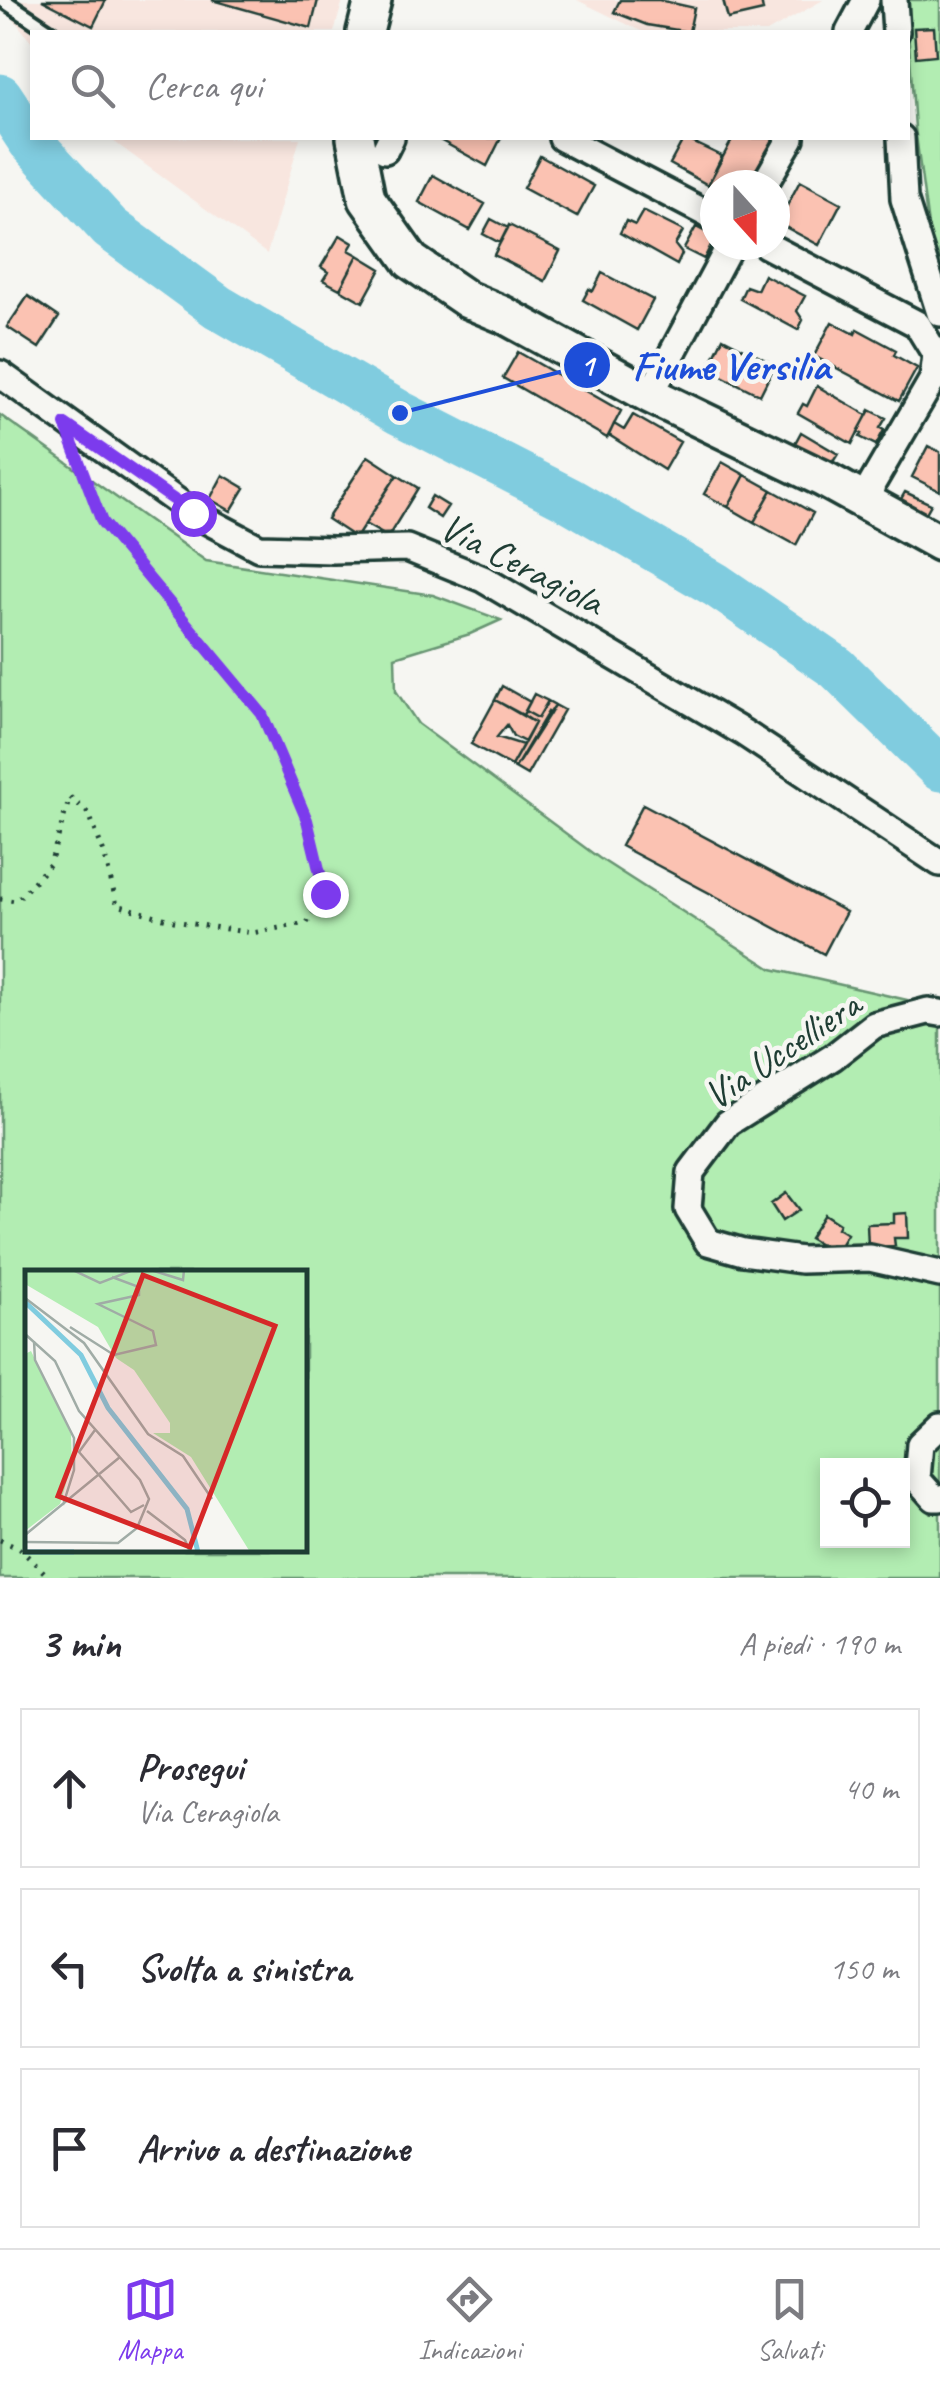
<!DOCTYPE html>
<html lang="it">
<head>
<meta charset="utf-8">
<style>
  body { margin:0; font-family:Caveat,sans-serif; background:#f7f7f7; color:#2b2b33 }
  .controls { position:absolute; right:30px; bottom:30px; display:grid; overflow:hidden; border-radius:0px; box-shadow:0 5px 15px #0003 }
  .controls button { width:90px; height:90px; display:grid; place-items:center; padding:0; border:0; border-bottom:2px solid #e1e1e2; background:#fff; color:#2b2b33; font:50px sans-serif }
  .compass { position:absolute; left:700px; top:170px; width:90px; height:90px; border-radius:50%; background:#fff; box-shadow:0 5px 15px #0003; rotate:159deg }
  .stop { position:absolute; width:30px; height:30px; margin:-22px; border:8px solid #7c3aed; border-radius:50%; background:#fff }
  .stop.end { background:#7c3aed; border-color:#fff; box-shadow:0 2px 10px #0008 }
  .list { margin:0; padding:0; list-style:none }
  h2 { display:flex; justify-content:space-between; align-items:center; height:130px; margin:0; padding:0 40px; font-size:42px }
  h2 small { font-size:32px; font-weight:400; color:#7c7c81 }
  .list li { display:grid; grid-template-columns:65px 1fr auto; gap:30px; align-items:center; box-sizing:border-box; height:160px; margin:0 20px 20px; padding:0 20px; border:2px solid #e1e1e2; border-radius:0px }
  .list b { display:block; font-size:38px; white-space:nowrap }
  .list p { margin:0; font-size:32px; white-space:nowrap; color:#7c7c81 }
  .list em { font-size:32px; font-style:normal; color:#7c7c81 }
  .icon { flex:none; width:55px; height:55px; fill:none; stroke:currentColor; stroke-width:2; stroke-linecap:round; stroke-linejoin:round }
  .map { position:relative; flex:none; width:940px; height:1578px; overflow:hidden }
  .search { position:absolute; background:#fff; box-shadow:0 5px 15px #0003; left:30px; right:30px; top:30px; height:110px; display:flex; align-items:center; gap:25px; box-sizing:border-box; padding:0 35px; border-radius:0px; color:#7c7c81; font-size:38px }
  .sheet { height:670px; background:#fff }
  nav { display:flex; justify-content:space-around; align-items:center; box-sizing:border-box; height:140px; border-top:2px solid #e1e1e2; background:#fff; font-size:28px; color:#7c7c81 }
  nav a { display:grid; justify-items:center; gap:5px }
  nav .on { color:#7c3aed }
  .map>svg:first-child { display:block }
  .built { fill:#f8e6df }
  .green { fill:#b2edb2; stroke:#689573; stroke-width:2.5; fill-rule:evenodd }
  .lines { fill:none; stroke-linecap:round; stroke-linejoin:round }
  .river { stroke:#80ccdf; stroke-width:45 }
  .building { fill:#fbc2b2; stroke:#1f3d34; stroke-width:2.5 }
  .service-casing { stroke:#1f3d34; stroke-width:20 }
  .minor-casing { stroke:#1f3d34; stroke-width:32 }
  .secondary-casing { stroke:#1f3d34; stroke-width:42 }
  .path { stroke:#1f3d34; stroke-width:5; stroke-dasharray:2.5 8; stroke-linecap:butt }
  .service { stroke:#f6f6f2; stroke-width:12 }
  .minor { stroke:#f6f6f2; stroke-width:25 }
  .secondary { stroke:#f6f6f2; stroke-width:35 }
  .route { stroke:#7c3aed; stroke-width:12 }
  .labels { text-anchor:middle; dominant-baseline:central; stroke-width:9; stroke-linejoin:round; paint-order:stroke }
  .street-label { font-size:40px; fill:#1f3d34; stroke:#f6f6f2 }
  .inset-river { fill:none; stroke:#80ccdf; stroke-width:5 }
  .inset-road { fill:none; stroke:#a0aca6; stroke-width:2.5 }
  .view { fill:#d62828; fill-opacity:0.15; stroke:#d62828; stroke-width:5 }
  .inset-edge { fill:none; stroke:#1f3d34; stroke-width:5 }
  .leader { fill:none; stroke:#1d4ed8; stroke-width:4 }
  .callout-dot { fill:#1d4ed8; stroke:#f6f6f2; stroke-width:4 }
  .mark-label { font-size:30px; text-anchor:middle; font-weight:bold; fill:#fff }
  .callout-label { font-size:42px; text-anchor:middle; font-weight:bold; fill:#1d4ed8; stroke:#f6f6f2; stroke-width:9; stroke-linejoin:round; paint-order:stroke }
</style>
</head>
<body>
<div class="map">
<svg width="940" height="1578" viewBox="0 0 940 1578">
  <rect width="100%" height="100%" fill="#f6f6f2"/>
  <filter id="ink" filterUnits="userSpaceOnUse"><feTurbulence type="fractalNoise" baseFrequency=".01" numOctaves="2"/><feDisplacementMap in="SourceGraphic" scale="20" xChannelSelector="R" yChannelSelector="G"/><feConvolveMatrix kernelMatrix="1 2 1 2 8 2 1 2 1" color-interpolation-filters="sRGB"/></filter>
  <g filter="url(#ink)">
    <!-- built -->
    <path class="built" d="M5,0h338l-9,32h-302v10l-18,-22z
      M577,0h246l-56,32h-124z
      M109,138h191l-33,116z"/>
    <!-- green -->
    <path class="green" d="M906,0h34v273l-10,-32 -15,-113z
      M0,415l206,146 227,34 68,25 -31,14 -75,23 1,34 22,33 181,134 173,111 135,31 33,25v553h-940zM28,1273h277v277h-277zM828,1466h74v74h-74z"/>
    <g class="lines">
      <!-- river -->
      <path class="river" d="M0,96l30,45 80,87 108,79 182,106 168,86 148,86 121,83 103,101"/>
    </g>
    <!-- building -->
    <path class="building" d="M42,0h64l-13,26z
      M212,0h106l-7,28z
      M620,0h39l35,8 -5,24 -42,-7 -33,-13z
      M723,0h38l2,11 -35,8z
      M934,27l2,28 -20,2 -2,-29z
      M436,138h65l-14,28z
      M684,138l38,18 -14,29 -38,-21z
      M733,138h43l-25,47h-36v26l-8,-11 4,-14 -3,-1z
      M540,156l54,30 -17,31 -54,-29z
      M433,175l52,29 -15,26 -51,-28z
      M800,181l41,22 -22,42 -41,-22z
      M643,211l40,20 -8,14 7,9 -5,11 -57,-32 6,-12 9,4z
      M491,219l17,9 -8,15 -17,-9z
      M509,225l51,26 -15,30 -51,-26z
      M696,227l19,10 -11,22 -20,-10z
      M340,235l13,8 -4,7 9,5 -18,34 -17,-9 5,-8 -7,-5z
      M358,255l23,14 -18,33 -23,-13z
      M602,273l51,27 -16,30 -54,-30 6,-11 4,2z
      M764,275l41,21 -8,15 6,9 -5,10 -58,-31 6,-13 11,4z
      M28,296l31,21 -20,31 -32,-21z
      M832,322l23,12 2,-5 39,21 -2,5 23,13 -18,33 -85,-45z
      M723,338l52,27 -15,30 -52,-26z
      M518,352l103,59 -14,27 -104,-60z
      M817,386l50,29 -15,29 -54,-31 5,-9 4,2z
      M870,410l16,8 -6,10 4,2 -8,15 -16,-8 2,-3 -4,-2z
      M633,415l47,27 -16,28 -55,-35 5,-11 10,6z
      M801,432l37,22 -5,8 -39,-17z
      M928,446l12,6v39l-28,-14z
      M368,456l29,19 -41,63 -29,-19z
      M722,462l23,13 -17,32 -24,-13z
      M223,475l22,13 -14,23 -21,-12z
      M397,475l21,13 -30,49 -23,-13z
      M745,475l27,15 -18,32 -26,-15z
      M772,490l41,23 -17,32 -42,-23z
      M905,492l26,12 -5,9 -26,-12z
      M432,496l16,10 -8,12 -15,-10z
      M502,686l28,16 -7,13 -28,-15z
      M534,694l14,7 -10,17 -13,-7z
      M495,700l40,23 -10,19 -12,-6 -6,-11 -10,12 26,8 -12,21 -40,-22z
      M548,701l7,4 -5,9 -2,-2 -33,56 -4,-2 24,-43 -12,-8 2,-4 13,7z
      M555,705l9,5 -37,65 -12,-7z
      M643,804l203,108 -22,42 -203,-108z
      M786,1193l13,17 -17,11 -11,-17z
      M907,1213l1,25h-14l1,8 -27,1 -1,-23 27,-1v-9z
      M824,1214l15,10 -2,4 10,6 -12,20 -26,-16z"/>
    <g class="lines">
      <defs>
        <path id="service" d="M3,0l48,32"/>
        <path id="minor" d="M894,0l2,32
          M849,32l17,-32
          M562,138l153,80
          M901,138l3,61 36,114
          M385,150l6,-12
          M764,185l27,-47
          M766,245l151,79 19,31 -3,24 -61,105 -4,20
          M0,374l193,139 66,35 74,2 74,-2 76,31 261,154 196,130
          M650,395l80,-150
          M940,1013l-12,-2 -54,14 -41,32 -105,66 -37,49 -3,37 20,33 35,10 58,8 69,-2 70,16
          M940,1425l-20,19 -3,35 17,19h6"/>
        <path id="secondary" d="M365,32l8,-32
          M355,138l12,61 44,62 57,39 36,15 146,80 172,83 118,65"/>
      </defs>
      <!-- service casing -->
      <use href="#service" class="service-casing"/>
      <!-- minor casing -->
      <use href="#minor" class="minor-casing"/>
      <!-- secondary casing -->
      <use href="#secondary" class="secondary-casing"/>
      <!-- path -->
      <path class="path" d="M0,899l16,2 34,-37 20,-67 19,17 15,39 13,52 57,16 78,12 55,-10 18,-29 -18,-74 -45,-106 -160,-192 -22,-58
        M0,1540l20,9 30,29"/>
      <!-- service -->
      <use href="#service" class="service"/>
      <!-- minor -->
      <use href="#minor" class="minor"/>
      <!-- secondary -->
      <use href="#secondary" class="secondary"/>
    </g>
  </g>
  <g class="lines" filter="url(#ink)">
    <!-- route -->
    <path class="route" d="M193,513l-128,-89 37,98 160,192 45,106 18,74"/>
  </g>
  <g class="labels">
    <!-- street labels -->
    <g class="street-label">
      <text transform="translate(522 564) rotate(27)">Via Ceragiola</text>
      <text transform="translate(782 1050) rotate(-34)">Via Uccelliera</text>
    </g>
  </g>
  <!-- overview -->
  <g transform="translate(25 1270)">
    <rect width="282" height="282" fill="#f6f6f2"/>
    <path d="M0,0h282v282h-57l-59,-95 -38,-24h17v-10l-36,-53 -18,-12 -18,-31 -73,-43zM6,81l40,83 1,29 -12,41 -35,27v-177z" fill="#b2edb2"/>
    <path class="inset-river" d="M0,32l56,53 27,53 79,101 11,43M0,282h49"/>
    <path class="inset-road" d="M48,0l27,13 33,-13M126,0l32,10 1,-10M0,28l59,45 64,91 35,22 29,43M45,57l44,28 42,-10 -3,-14 -55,-27 41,-9v-8l-27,-10M0,64l30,27 24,50 61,69 9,19 -12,29 -19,15 -93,-1M9,71l1,19 39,78v32l-11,35M70,160l-16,22 52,60 13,-7M122,241l38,29 5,12M0,265l95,-78"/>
    <path class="view" d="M118,5l132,51 -85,221 -132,-51z"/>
    <rect width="282" height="282" class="inset-edge"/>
  </g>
  <!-- callouts -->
  <path class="leader" d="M400 413L587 365"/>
  <g class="callout-dot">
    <circle cx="400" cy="413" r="10"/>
    <circle cx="587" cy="365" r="25"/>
  </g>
  <g class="mark-label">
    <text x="587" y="375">1</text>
  </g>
  <g class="callout-label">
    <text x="731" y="380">Fiume Versilia</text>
  </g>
</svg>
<div class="controls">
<button><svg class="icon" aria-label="locate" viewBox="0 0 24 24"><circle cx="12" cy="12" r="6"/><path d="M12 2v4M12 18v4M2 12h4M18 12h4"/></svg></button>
</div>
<svg class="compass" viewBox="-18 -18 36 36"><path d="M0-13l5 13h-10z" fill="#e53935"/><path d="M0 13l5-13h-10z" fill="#7c7c81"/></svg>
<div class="stop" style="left:193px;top:513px"></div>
<div class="stop end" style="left:325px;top:894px"></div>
<div class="search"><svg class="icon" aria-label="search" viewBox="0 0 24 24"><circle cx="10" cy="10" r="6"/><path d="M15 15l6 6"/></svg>Cerca qui</div>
</div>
<section class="sheet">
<h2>3 min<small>A piedi · 190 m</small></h2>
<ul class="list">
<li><svg class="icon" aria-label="ahead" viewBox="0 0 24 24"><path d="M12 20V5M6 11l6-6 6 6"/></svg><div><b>Prosegui</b><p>Via Ceragiola</p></div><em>40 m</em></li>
<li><svg class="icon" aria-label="left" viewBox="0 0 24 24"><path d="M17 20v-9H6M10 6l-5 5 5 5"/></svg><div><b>Svolta a sinistra</b></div><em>150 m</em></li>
<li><svg class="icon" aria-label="arrive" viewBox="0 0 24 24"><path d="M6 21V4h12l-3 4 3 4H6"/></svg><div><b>Arrivo a destinazione</b></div></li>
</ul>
</section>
<nav>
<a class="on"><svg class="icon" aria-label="map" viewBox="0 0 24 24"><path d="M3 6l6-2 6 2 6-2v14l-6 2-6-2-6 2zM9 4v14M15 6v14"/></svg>Mappa</a>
<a><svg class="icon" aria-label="directions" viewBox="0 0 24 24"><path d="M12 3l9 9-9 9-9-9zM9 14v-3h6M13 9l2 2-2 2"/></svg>Indicazioni</a>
<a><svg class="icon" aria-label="saved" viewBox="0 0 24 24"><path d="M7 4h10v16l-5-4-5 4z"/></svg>Salvati</a>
</nav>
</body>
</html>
